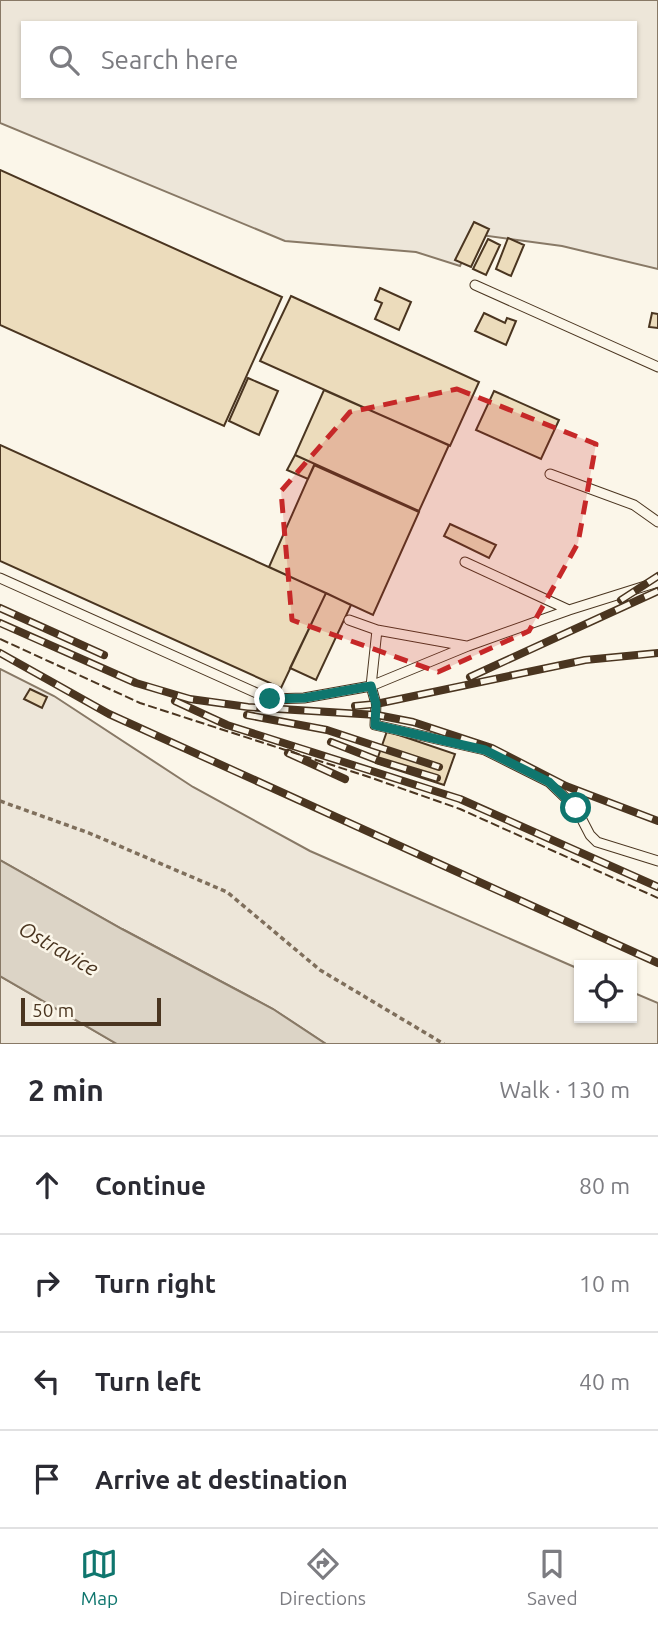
<!DOCTYPE html>
<html lang="en">
<head>
<meta charset="utf-8">
<style>
  body { margin:0; font-family:Ubuntu,sans-serif; background:#f2f2f3; color:#2b2b33 }
  .controls { position:absolute; right:21px; bottom:21px; display:grid; overflow:hidden; border-radius:0px; box-shadow:0 2px 5px #0004 }
  .controls button { width:63px; height:63px; display:grid; place-items:center; padding:0; border:0; border-bottom:2px solid #e1e1e2; background:#fff; color:#2b2b33; font:35px sans-serif }
  .scale { position:absolute; left:21px; bottom:18px; width:140px; box-sizing:border-box; padding-left:7px; border:4px solid #4a3520; border-top:0; font-size:19px; line-height:24px; white-space:nowrap; color:#4a3520; -webkit-text-stroke:5px #fbf6e9; paint-order:stroke }
  .stop { position:absolute; width:21px; height:21px; margin:-16px; border:5px solid #0f766e; border-radius:50%; background:#fff }
  .stop.end { background:#0f766e; border-color:#fff; box-shadow:0 2px 7px #0008 }
  .list { margin:0; padding:0; list-style:none }
  h2 { display:flex; justify-content:space-between; align-items:center; height:91px; margin:0; padding:0 28px; font-size:30px }
  h2 small { font-size:23px; font-weight:400; color:#7c7c81 }
  .list li { display:grid; grid-template-columns:46px 1fr auto; gap:21px; align-items:center; box-sizing:border-box; height:98px; padding:0 28px; border-top:2px solid #e1e1e2 }
  .list b { display:block; font-size:26px; white-space:nowrap }
  .list em { font-size:23px; font-style:normal; color:#7c7c81 }
  .icon { flex:none; width:38px; height:38px; fill:none; stroke:currentColor; stroke-width:2; stroke-linecap:round; stroke-linejoin:round }
  .map { position:relative; flex:none; width:658px; height:1044px; overflow:hidden }
  .search { position:absolute; background:#fff; box-shadow:0 2px 5px #0004; left:21px; right:21px; top:21px; height:77px; display:flex; align-items:center; gap:18px; box-sizing:border-box; padding:0 24px; border-radius:0px; color:#7c7c81; font-size:26px }
  .sheet { height:483px; background:#fff }
  nav { display:flex; justify-content:space-around; align-items:center; box-sizing:border-box; height:98px; border-top:2px solid #e1e1e2; background:#fff; font-size:19px; color:#7c7c81 }
  nav a { display:grid; justify-items:center; gap:4px }
  nav .on { color:#0f766e }
  .map>svg:first-child { display:block }
  .green { fill:#ede6d9; stroke:#887966; stroke-width:2; fill-rule:evenodd }
  .water { fill:#dcd4c6; stroke:#887966; stroke-width:2 }
  .building { fill:#ecdcbc; stroke:#4a3520; stroke-width:2 }
  .lines { fill:none; stroke-linecap:round; stroke-linejoin:round }
  .lane-casing { stroke:#4a3520; stroke-width:11 }
  .path { stroke:#7f6f5c; stroke-width:3.5; stroke-dasharray:5 3.5; stroke-linecap:butt }
  .lane { stroke:#fbf6e9; stroke-width:9 }
  .rail-casing { stroke:#4a3520; stroke-width:8 }
  .rail { stroke:#fbf6e9; stroke-width:5; stroke-dasharray:16; stroke-linecap:butt }
  .fence { stroke:#4a3520; stroke-width:2; stroke-dasharray:9 3.5; stroke-linecap:butt }
  .route { stroke:#0f766e; stroke-width:9 }
  .marked { fill:#c62828; fill-opacity:0.2; stroke:#c62828; stroke-width:5; stroke-dasharray:14 9; stroke-linejoin:round }
  .labels { text-anchor:middle; dominant-baseline:central; stroke-width:5; stroke-linejoin:round; paint-order:stroke }
  .water-label { font-size:21px; font-style:italic; fill:#4a3520; stroke:#fbf6e9 }
</style>
</head>
<body>
<div class="map">
<svg width="658" height="1044" viewBox="0 0 658 1044">
  <rect width="100%" height="100%" fill="#fbf6e9"/>
  <!-- green -->
  <path class="green" d="M0,0h658v269l-96,-23 -88,-12 -14,32 -44,-14 -131,-11 -285,-118zM23,23h612v73h-612z
    M0,669l54,27 139,91 117,64 269,118v49h53v-26l26,11v41h-332l-53,-35 -151,-80 -122,-69z
    M0,976l117,68h-117z"/>
  <!-- water -->
  <path class="water" d="M0,860l122,69 151,80 53,35h-209l-117,-68z"/>
  <!-- building -->
  <path class="building" d="M0,170l282,127 -58,129 -224,-101z
    M474,222l15,7 -18,38 -16,-7z
    M508,238l16,7 -13,31 -15,-7z
    M488,239l12,6 -14,30 -13,-6z
    M380,288l31,14 -12,28 -24,-11 7,-16 -7,-3z
    M291,296l188,86 -29,64 -190,-85z
    M484,313l21,10 2,-5 9,3 -10,24 -31,-14z
    M652,313l6,1v14l-9,-1z
    M248,378l30,13 -19,44 -30,-14z
    M324,390l125,55 -30,66 -124,-56z
    M494,391l65,29 -18,39 -65,-29z
    M0,445l326,148 -45,95 -281,-127z
    M295,455l20,9 -7,15 -21,-9z
    M314,465l105,47 -46,103 -104,-48z
    M450,524l46,21 -7,13 -45,-22z
    M326,593l25,12 -35,75 -26,-12z
    M30,689l17,8 -5,11 -18,-9z
    M387,731l68,23 -11,31 -68,-22z"/>
  <g class="lines">
    <defs>
      <path id="lane" d="M475,285l183,82
        M550,474l84,31 24,17
        M465,562l104,48
        M0,578l270,121 34,-1 67,-12 97,-40 101,-36 89,-28
        M349,620l28,10 89,16
        M377,630l-6,56 5,18 -1,21 110,25 64,32 27,26 14,27 7,7 61,19"/>
    </defs>
    <!-- lane casing -->
    <use href="#lane" class="lane-casing"/>
    <!-- path -->
    <path class="path" d="M0,801l89,32 138,59 93,78 124,74"/>
    <!-- lane -->
    <use href="#lane" class="lane"/>
    <defs>
      <path id="rail" d="M621,600l37,-24
        M0,608l104,47
        M0,623l136,60 54,16 58,8 129,8 36,7 79,26 74,38 92,35
        M0,653l109,61 549,249
        M470,677l188,-86
        M175,701l52,24 233,74 198,88
        M355,706l21,-2 209,-44 73,-7
        M247,715l80,15 112,37
        M331,742l46,18 60,18
        M288,753l57,26"/>
    </defs>
    <!-- rail casing -->
    <use href="#rail" class="rail-casing"/>
    <!-- rail -->
    <use href="#rail" class="rail"/>
    <!-- fence -->
    <path class="fence" d="M0,639l140,64 229,74 91,32 198,89"/>
  </g>
  <g class="lines">
    <!-- route -->
    <path class="route" d="M270,699l34,-1 67,-12 5,18 -1,21 110,25 64,32 27,26"/>
  </g>
  <!-- marked area -->
  <path class="marked" d="M457,389l139,55 -18,99 -49,88 -91,41 -146,-52 -11,-129 69,-79z"/>
  <g class="labels">
    <!-- water labels -->
    <g class="water-label">
      <text transform="translate(59 948) rotate(30)">Ostravice</text>
    </g>
  </g>
</svg>
<div class="controls">
<button><svg class="icon" aria-label="locate" viewBox="0 0 24 24"><circle cx="12" cy="12" r="6"/><path d="M12 2v4M12 18v4M2 12h4M18 12h4"/></svg></button>
</div>
<div class="scale">50 m</div>
<div class="stop" style="left:576px;top:808px"></div>
<div class="stop end" style="left:270px;top:699px"></div>
<div class="search"><svg class="icon" aria-label="search" viewBox="0 0 24 24"><circle cx="10" cy="10" r="6"/><path d="M15 15l6 6"/></svg>Search here</div>
</div>
<section class="sheet">
<h2>2 min<small>Walk · 130 m</small></h2>
<ul class="list">
<li><svg class="icon" aria-label="ahead" viewBox="0 0 24 24"><path d="M12 20V5M6 11l6-6 6 6"/></svg><div><b>Continue</b></div><em>80 m</em></li>
<li><svg class="icon" aria-label="right" viewBox="0 0 24 24"><path d="M7 20v-9h11M14 6l5 5-5 5"/></svg><div><b>Turn right</b></div><em>10 m</em></li>
<li><svg class="icon" aria-label="left" viewBox="0 0 24 24"><path d="M17 20v-9H6M10 6l-5 5 5 5"/></svg><div><b>Turn left</b></div><em>40 m</em></li>
<li><svg class="icon" aria-label="arrive" viewBox="0 0 24 24"><path d="M6 21V4h12l-3 4 3 4H6"/></svg><div><b>Arrive at destination</b></div></li>
</ul>
</section>
<nav>
<a class="on"><svg class="icon" aria-label="map" viewBox="0 0 24 24"><path d="M3 6l6-2 6 2 6-2v14l-6 2-6-2-6 2zM9 4v14M15 6v14"/></svg>Map</a>
<a><svg class="icon" aria-label="directions" viewBox="0 0 24 24"><path d="M12 3l9 9-9 9-9-9zM9 14v-3h6M13 9l2 2-2 2"/></svg>Directions</a>
<a><svg class="icon" aria-label="saved" viewBox="0 0 24 24"><path d="M7 4h10v16l-5-4-5 4z"/></svg>Saved</a>
</nav>
</body>
</html>
